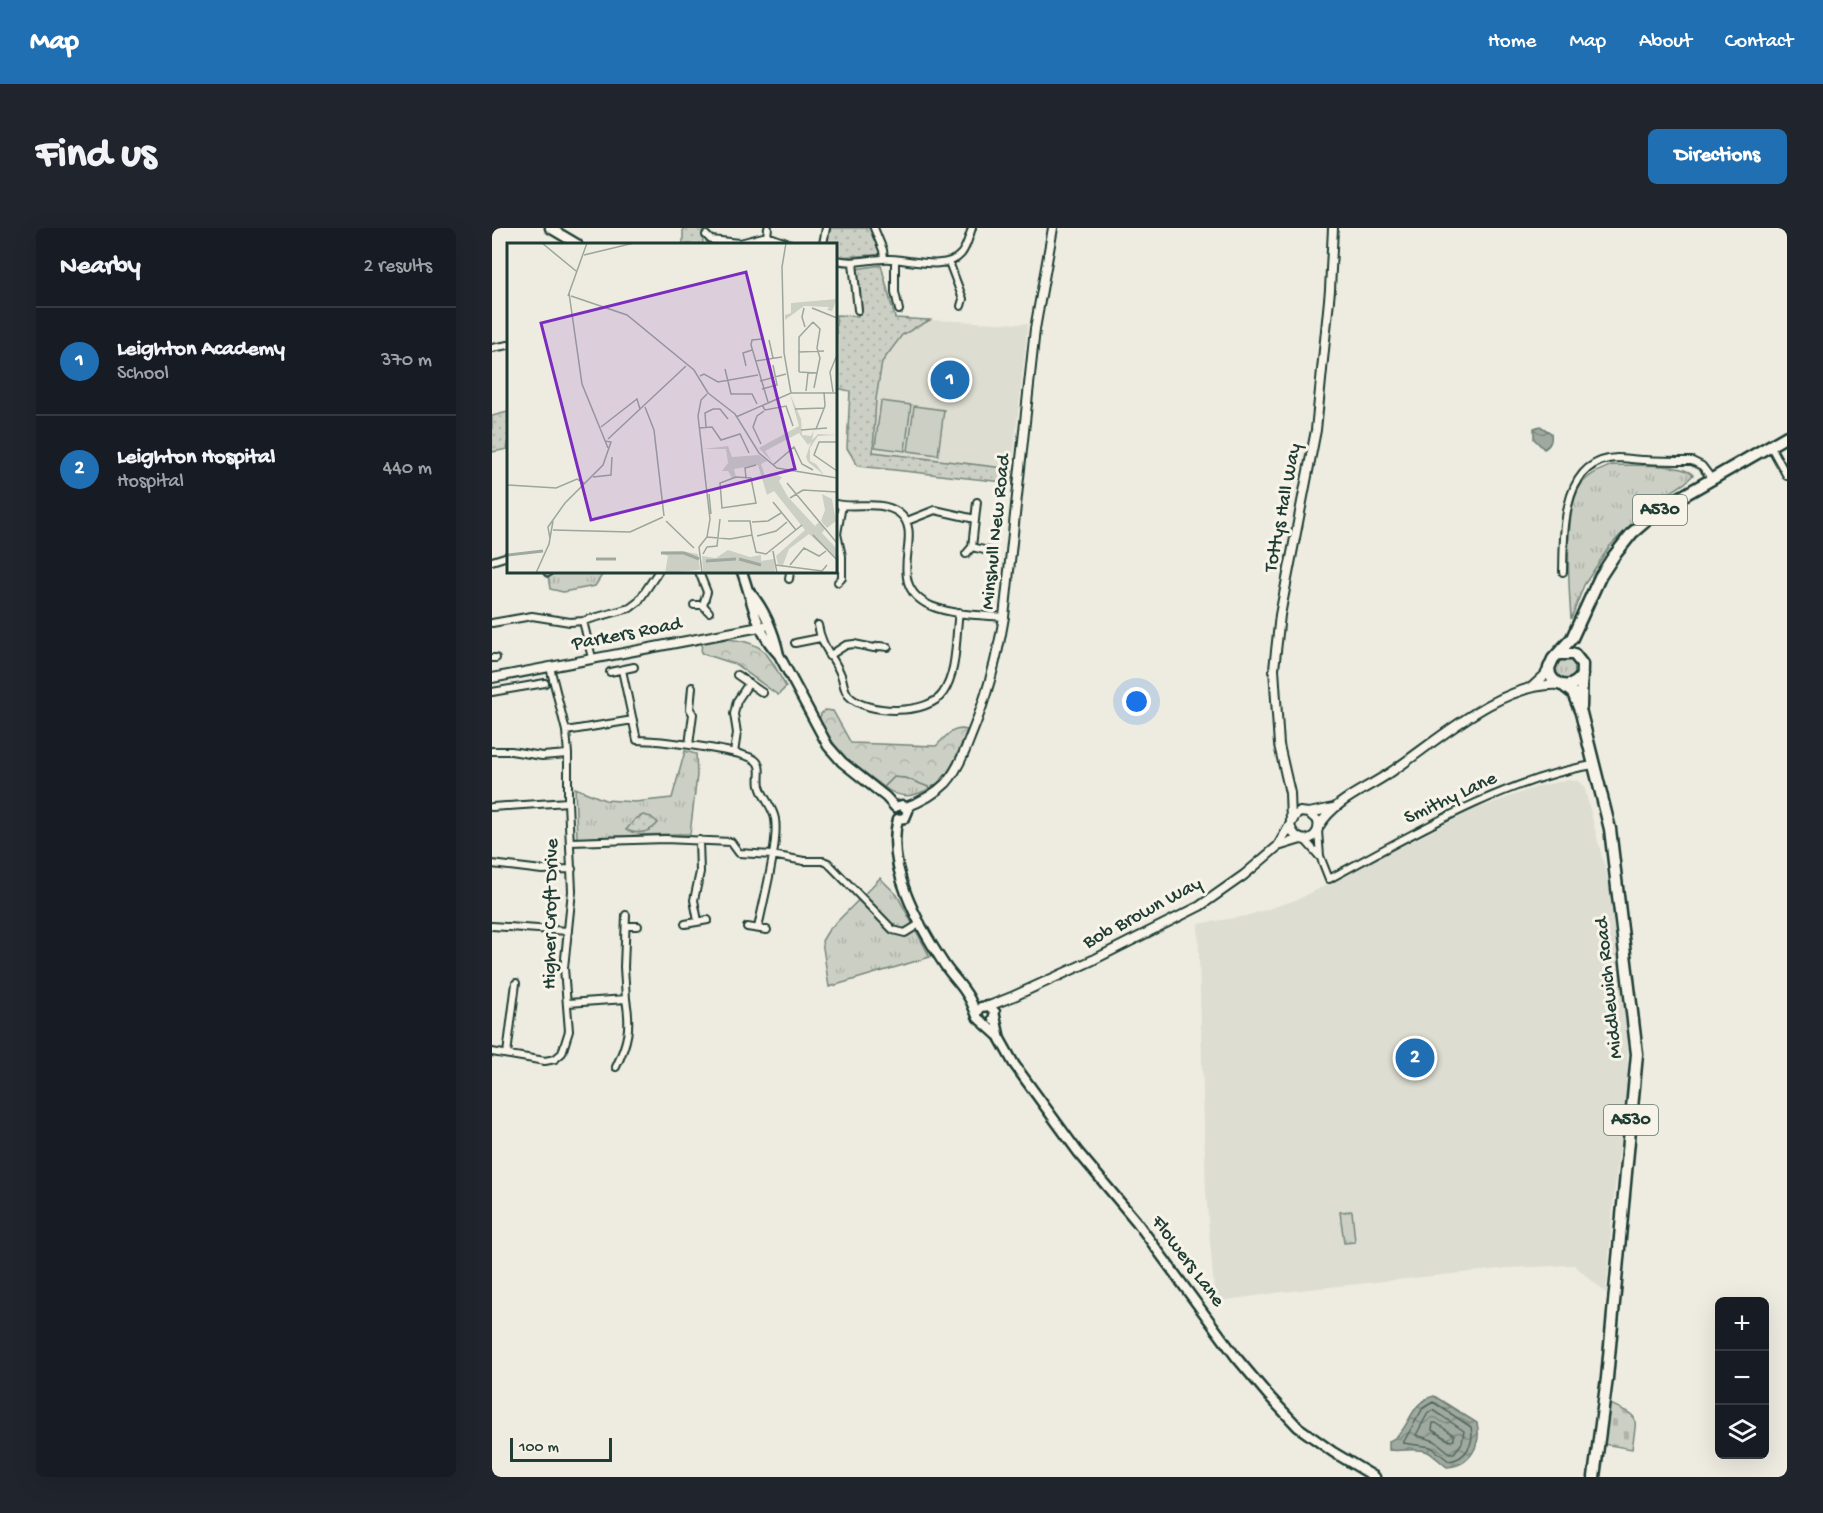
<!DOCTYPE html>
<html lang="en">
<head>
<meta charset="utf-8">
<style>
  body { margin:0; font-family:"Gochi Hand",sans-serif; background:#20242c; color:#f1f3f6 }
  .controls { position:absolute; right:18px; bottom:18px; display:grid; overflow:hidden; border-radius:9px; box-shadow:0 6px 24px #0002 }
  .controls button { width:54px; height:54px; display:grid; place-items:center; padding:0; border:0; border-bottom:2px solid #363941; background:#171b24; color:#f1f3f6; font:30px sans-serif }
  .scale { position:absolute; left:18px; bottom:15px; width:102px; box-sizing:border-box; padding-left:6px; border:3px solid #1f3d34; border-top:0; font-size:16px; line-height:21px; white-space:nowrap; color:#1f3d34; -webkit-text-stroke:4px #f7f3e8; paint-order:stroke }
  .you { position:absolute; left:645px; top:474px; width:21px; height:21px; margin:-15px; border:4px solid #fff; border-radius:50%; background:#1a73e8; box-shadow:0 0 0 9px #1a73e833 }
  .badge { display:grid; place-items:center; width:39px; height:39px; border-radius:50%; background:#1f6fb2; color:#fff; font-size:20px; font-weight:700 }
  .pin { position:absolute; translate:-50% -50%; border:3px solid #fff; box-shadow:0 2px 6px #0006 }
  .list { margin:0; padding:0; list-style:none }
  h2 { display:flex; justify-content:space-between; align-items:center; height:78px; margin:0; padding:0 24px; font-size:26px }
  h2 small { font-size:20px; font-weight:400; color:#9ea1a6 }
  .list li { display:grid; grid-template-columns:39px 1fr auto; gap:18px; align-items:center; box-sizing:border-box; height:108px; padding:0 24px; border-top:2px solid #363941 }
  .list b { display:block; font-size:22px; white-space:nowrap }
  .list p { margin:0; font-size:20px; white-space:nowrap; color:#9ea1a6 }
  .list em { font-size:20px; font-style:normal; color:#9ea1a6 }
  .icon { flex:none; width:33px; height:33px; fill:none; stroke:currentColor; stroke-width:2; stroke-linecap:round; stroke-linejoin:round }
  .map { position:relative; flex:none; width:1295px; height:1249px; overflow:hidden; border-radius:9px }
  header { display:flex; align-items:center; gap:36px; box-sizing:border-box; height:84px; padding:0 30px; background:#1f6fb2; color:#fff }
  header strong { font-size:28px }
  nav { display:flex; gap:33px; margin-inline-start:auto; font-size:21px }
  .intro { display:flex; align-items:center; justify-content:space-between; box-sizing:border-box; height:144px; padding:0 36px }
  h1 { margin:0; font-size:42px }
  .button { padding:15px 27px; border-radius:9px; background:#1f6fb2; color:#fff; font-size:21px; font-weight:700 }
  main { display:flex; gap:36px; padding:0 36px }
  aside { flex:1; background:#171b24; border-radius:9px; box-shadow:0 6px 24px #0002 }
  .map>svg:first-child { display:block }
  .built { fill:#ddddd2 }
  .grass { fill:url(#grass-tufts); stroke:#76867c; stroke-width:1.5 }
  .forest { fill:url(#forest-crowns); stroke:#76867c; stroke-width:1.5 }
  .cemetery { fill:url(#cemetery-stones); stroke:#76867c; stroke-width:1.5 }
  .park { fill:url(#park-dots); stroke:#76867c; stroke-width:1.5 }
  .garden { fill:#cccfc4; stroke:#76867c; stroke-width:1.5 }
  .water { fill:url(#water-waves); stroke:#6c7e74; stroke-width:1.5 }
  .lines { fill:none; stroke-linecap:round; stroke-linejoin:round }
  .shore { stroke:#52685f; stroke-width:1.5 }
  .minor-casing { stroke:#1f3d34; stroke-width:10 }
  .tertiary-casing { stroke:#1f3d34; stroke-width:12 }
  .secondary-casing { stroke:#1f3d34; stroke-width:13 }
  .trunk-casing { stroke:#1f3d34; stroke-width:15 }
  .minor { stroke:#f7f3e8; stroke-width:6 }
  .tertiary { stroke:#f7f3e8; stroke-width:8 }
  .secondary { stroke:#f7f3e8; stroke-width:8 }
  .trunk { stroke:#f7f3e8; stroke-width:10 }
  .labels { text-anchor:middle; dominant-baseline:central; stroke-width:6; stroke-linejoin:round; paint-order:stroke }
  .shield { fill:#f7f3e8; stroke:#60746a; stroke-width:1.5 }
  .shield-label { font-size:18px; font-weight:bold; fill:#1f3d34 }
  .street-label { font-size:20px; fill:#1f3d34; stroke:#f7f3e8 }
  .inset-river { fill:none; stroke:#9fa99f; stroke-width:3 }
  .inset-road { fill:none; stroke:#9ba69c; stroke-width:1.5 }
  .view { fill:#7b2cbf; fill-opacity:0.15; stroke:#7b2cbf; stroke-width:3 }
  .inset-edge { fill:none; stroke:#1f3d34; stroke-width:3 }
</style>
</head>
<body>
<header>
<strong>Map</strong>
<nav><a>Home</a><a>Map</a><a>About</a><a>Contact</a></nav>
</header>
<div class="intro"><h1>Find us</h1><a class="button">Directions</a></div>
<main>
<aside>
<h2>Nearby<small>2 results</small></h2>
<ul class="list">
<li><span class="badge">1</span><div><b>Leighton Academy</b><p>School</p></div><em>370 m</em></li>
<li><span class="badge">2</span><div><b>Leighton Hospital</b><p>Hospital</p></div><em>440 m</em></li>
</ul>
</aside>
<div class="map">
<svg width="1295" height="1249" viewBox="0 0 1295 1249">
  <defs>
    <pattern id="grass-tufts" width="24" height="20" patternUnits="userSpaceOnUse" patternTransform="scale(1.5)"><rect width="24" height="20" fill="#cccfc4"/><path d="M3 7l-1-3M5 7V3M7 7l1-3M15 17l-1-3M17 17v-4M19 17l1-3" fill="none" stroke="#afb3a9"/></pattern>
    <pattern id="forest-crowns" width="20" height="18" patternUnits="userSpaceOnUse" patternTransform="scale(1.5)"><rect width="20" height="18" fill="#cccfc4"/><path d="M2 6a3 3 0 1 1 6 0M12 15a3 3 0 1 1 6 0" fill="none" stroke="#afb3a9"/></pattern>
    <pattern id="cemetery-stones" width="16" height="16" patternUnits="userSpaceOnUse" patternTransform="scale(1.5)"><rect width="16" height="16" fill="#cccfc4"/><path d="M2 7V4a2 2 0 0 1 4 0v3zM10 15v-3a2 2 0 0 1 4 0v3z" fill="#afb3a9"/></pattern>
    <pattern id="park-dots" width="8" height="8" patternUnits="userSpaceOnUse" patternTransform="scale(1.5)"><rect width="8" height="8" fill="#cccfc4"/><path d="M2 2h.1M6 6h.1" fill="none" stroke="#afb3a9" stroke-width="1.8" stroke-linecap="round"/></pattern>
    <pattern id="water-waves" width="16" height="10" patternUnits="userSpaceOnUse" patternTransform="scale(1.5)"><rect width="16" height="10" fill="#9fa99f"/><path d="M0 5q4-4 8 0t8 0" fill="none" stroke="#818b82"/></pattern>
  </defs>
  <rect width="100%" height="100%" fill="#eeece1"/>
  <filter id="ink" filterUnits="userSpaceOnUse"><feTurbulence type="fractalNoise" baseFrequency=".0167" numOctaves="2"/><feDisplacementMap in="SourceGraphic" scale="12" xChannelSelector="R" yChannelSelector="G"/><feConvolveMatrix kernelMatrix="1 2 1 2 8 2 1 2 1" color-interpolation-filters="sRGB"/></filter>
  <g filter="url(#ink)">
    <!-- built -->
    <path class="built" d="M438,92l98,4 -16,145 -139,-17 3,-53 6,-37 20,-27z
      M1076,552l11,1 5,5 26,102 18,142 -1,56 -13,108 -8,99 -32,-28 -65,3 -227,24 -67,10 -9,-109 -8,-269 48,-8 53,-17 172,-88 68,-25z"/>
    <!-- grass -->
    <path class="grass" d="M1120,237c19,1 68,-3 81,10l-8,8 -37,24 -39,40 -25,38 -13,34c-2,-30 -8,-109 10,-134 7,-11 20,-15 31,-20z
      M59,344h53l-9,14 -32,6 -13,-3 -2,-14z
      M1062 441a12 12 0 1 1 24 0a12 12 0 1 1-24 0Z
      M193,523l11,3 1,21 -7,59c-38,-1 -75,3 -113,4l-2,-50 30,12 30,2 37,-4z
      M402,549l12,1 25,10c-17,9 -30,12 -47,-1z
      M388,650l17,17 33,62 -101,30 -7,-46 6,-10z
      M860,983l3,31 -11,1 -4,-31z"/>
    <!-- forest -->
    <path class="forest" d="M233,411c40,2 43,15 61,48l-8,8 -43,-31 -34,-11 1,-12z
      M333,482l8,1 18,32 85,3c10,-10 17,-20 31,-16 -9,22 -15,45 -36,58l-25,-10 -12,-1 -10,10 -37,-28 -13,-15 -15,-24 2,-6z"/>
    <!-- cemetery -->
    <path class="cemetery" d="M1116,1175c33,15 29,10 24,46l-29,-5z"/>
    <!-- park -->
    <path class="park" d="M191,0h19l1,16h-20z
      M338,0h41l9,25 -2,2 -42,2v-13h-10z
      M389,37l14,53 35,2 -28,15 -20,27 -6,37 -3,53 139,17v14l-154,-17 -11,-18 3,-57 -14,-3v-73l22,1 -2,-47z
      M16,184v37l-16,3v-36z
      M151,587l8,2 7,6c-9,10 -20,12 -32,7l9,-11z"/>
    <!-- garden -->
    <path class="garden" d="M389,173l30,4 -6,46 -30,-4z
      M422,178l30,4 -6,45 -30,-4z"/>
    <!-- water -->
    <path class="water" d="M1048,198l11,7c1,7 0,12 -7,16l-10,-10v-11z
      M942,1168l43,27c5,22 -7,43 -30,44 -6,-4 -12,-11 -19,-15 -12,-5 -27,0 -39,-2v-9c22,-9 19,-39 45,-45z"/>
    <g class="lines">
      <!-- shore -->
      <path class="shore" d="M941,1174l38,25c4,16 -5,32 -22,34l-18,-14 -28,-4 20,-35z
        M941,1182l31,21 -2,12 -8,10h-4l-15,-12 -19,-6 12,-22z
        M941,1195h3l18,12v5l-4,1 -18,-11z"/>
      <defs>
        <path id="minor" d="M276,0l-1,8 22,8
          M382,0l9,22 1,8
          M214,7l5,5 29,3 27,-7
          M331,16l3,-16
          M344,32c20,4 27,0 47,-1 21,-2 62,14 78,-5 6,-7 8,-18 11,-26
          M403,32v32l4,18
          M457,34l14,37 -2,7
          M361,35l5,47
          M0,120l16,-3
          M1278,217l17,31
          M485,274l-5,45 20,5
          M344,276c21,5 43,-5 63,9 28,21 -18,70 32,93 22,9 50,9 73,11
          M415,293l28,-11 40,9
          M474,326l6,-7
          M0,333l16,-5
          M55,344l1,1
          M207,344l8,20 -4,13
          M1071,344c1,-40 -2,-112 54,-114 9,0 19,2 28,2 15,1 31,1 47,1l10,5 9,12
          M297,351l1,-7
          M346,354l4,-4v-22l-5,-22 5,-29
          M202,377h9l6,7
          M91,393l47,-13 8,-6 20,-30
          M0,395l40,-7 38,6 13,-1 9,37
          M326,397c4,24 15,30 23,50 3,7 2,15 8,21 17,19 80,19 94,-3 15,-22 12,-55 16,-81
          M303,415l25,-5
          M337,428l17,-11 8,-1 20,4 5,-2 9,1
          M0,430h4
          M130,442l15,70c19,0 105,10 118,20 8,6 3,17 5,26 3,12 13,21 15,33 4,24 -12,83 -17,109
          M118,444l24,-5
          M245,447l26,18
          M0,464l53,-9
          M74,503l67,-11
          M197,517l4,-31 -3,-5 2,-22
          M0,523h19l31,5 26,-2
          M242,525l3,-20 -3,-19 3,-13 12,-18
          M0,579l76,-5
          M826,603l2,25 9,23c79,-42 176,-100 264,-114
          M813,612l14,16
          M79,614l94,-3 66,3 8,11 33,2 32,6h19l5,2 65,67 12,3 16,-10
          M0,636l50,6 30,-1
          M206,693l-4,-21 6,-28 -1,-32
          M193,696l23,-4
          M0,698l76,5
          M134,698h12
          M255,699l20,3
          M76,775l58,-4 -2,-32 2,-52
          M0,824l53,9 10,-2 7,-6 7,-22 -5,-63 8,-77 -4,-89v-48l-2,-23 -16,-64
          M15,826l9,-71
          M124,839c12,-25 15,-40 10,-68"/>
        <path id="tertiary" d="M0,450l273,-52
          M1040,459l12,-11 5,-8
          M414,579c14,-5 29,-13 40,-24 11,-12 18,-29 24,-45 16,-39 27,-78 34,-121l31,-288 18,-101
          M799,593l-1,-28 -11,-48 -5,-76 6,-54 36,-185 14,-140 3,-62
          M798,598c3,8 6,12 15,14 10,-2 15,-9 13,-19l-9,-8
          M827,598c17,-27 46,-36 72,-54 45,-30 111,-91 168,-87
          M786,618l23,-7
          M497,778l25,-10 79,-36 107,-54 44,-31 34,-29 17,-30 5,-4 9,1 24,-5"/>
        <path id="secondary" d="M58,0l27,16
          M250,344c11,30 13,58 37,83l49,91 14,16 44,35 9,10
          M258,364c14,17 24,40 29,63
          M403,579l7,-2 6,6 -3,7 -7,1
          M406,591c-13,48 21,107 46,145 7,11 16,19 22,29 6,8 8,17 12,25 1,1 16,14 20,18
          M485,785l4,-6 8,-1 6,6 -2,7
          M503,788l5,23 14,25 64,88 58,69 100,136 32,38 30,32 35,25 42,25"/>
        <path id="trunk" d="M1068,426h14l8,10 -1,43
          M1090,447c-8,14 -24,14 -32,0l-1,-7 4,-9 19,-21 28,-61 13,-20 19,-24 28,-24 127,-73
          M1072,458l9,7 8,20 29,116 27,225 -30,324 -13,99"/>
      </defs>
      <!-- minor casing -->
      <use href="#minor" class="minor-casing"/>
      <!-- tertiary casing -->
      <use href="#tertiary" class="tertiary-casing"/>
      <!-- secondary casing -->
      <use href="#secondary" class="secondary-casing"/>
      <!-- trunk casing -->
      <use href="#trunk" class="trunk-casing"/>
      <!-- minor -->
      <use href="#minor" class="minor"/>
      <!-- tertiary -->
      <use href="#tertiary" class="tertiary"/>
      <!-- secondary -->
      <use href="#secondary" class="secondary"/>
      <!-- trunk -->
      <use href="#trunk" class="trunk"/>
    </g>
  </g>
  <g class="labels">
    <!-- shield labels -->
    <g class="shield">
      <rect x="1141" y="267" width="54" height="30" rx="4.5"/>
      <rect x="1112" y="877" width="54" height="30" rx="4.5"/>
    </g>
    <g class="shield-label">
      <text x="1168" y="282">A530</text>
      <text x="1139" y="892">A530</text>
    </g>
    <!-- street labels -->
    <g class="street-label">
      <text transform="translate(792 280) rotate(-79)">Tottys Hall Way</text>
      <text transform="translate(505 304) rotate(-84)">Minshull New Road</text>
      <text transform="translate(135 407) rotate(-11)">Parkers Road</text>
      <text transform="translate(959 571) rotate(-25)">Smithy Lane</text>
      <text transform="translate(60 686) rotate(-89)">Higher Croft Drive</text>
      <text transform="translate(651 686) rotate(-28)">Bob Brown Way</text>
      <text transform="translate(1118 760) rotate(-96)">Middlewich Road</text>
      <text transform="translate(695 1034) rotate(53)">Flowers Lane</text>
    </g>
  </g>
  <!-- overview -->
  <g transform="translate(15 15)">
    <rect width="330" height="330" fill="#eeece1"/>
    <path d="M330,56l-5,12 -5,-1 2,-3 -25,-1 -19,14v-5l6,-2v-10z" fill="#cccfc4"/>
    <path d="M174,308l17,3 2,16 -35,3 3,-17 -8,-4z" fill="#cccfc4"/>
    <path d="M283,151l11,25 1,16 9,1 3,-6 -2,10 6,-6 19,1 -19,1 -8,12v13l6,3 8,11 -16,-13 -2,-5 5,-15 -3,3 -9,-12 -34,18 8,12 -17,-18 3,3 40,-22zM221,203l4,11 27,-2 8,6 -6,3 4,12 6,-3 11,4 -3,4 9,16 27,29 4,-4 6,7 -3,4 15,16v10l-28,-25 -20,15 -6,16 -5,-1 -2,-8 29,-26 -31,-39 -7,4 -9,-30 -24,4 2,8 -4,1 -4,-7h-6l6,-8 -2,-14h-23zM315,251l10,5 4,22 -9,7 -6,-7 4,-11zM221,307l22,7 11,-2v6l13,-2 1,14 -72,-1 -1,-16 14,2z" fill="#cccfc4"/>
    <path class="inset-river" d="M154,310h23l15,6M0,312l36,-4M89,316h20M232,316l22,6M199,318l30,-2"/>
    <path class="inset-road" d="M35,0l34,28M279,0l-4,24 2,86 7,40M77,12l50,-12M62,50l13,91 26,64M61,53l19,-53M64,53l56,19 67,55 14,23M297,65l-2,9 3,10M305,65l25,10M306,79l7,7 -3,19 3,10 -6,30M255,96l-10,1 -1,5 17,57M262,97l4,18M292,109l25,-1M248,118l27,-4M239,123l-3,-13 9,-3M218,126l6,25h21l5,10M292,129v-35l14,-15M292,129l18,1M193,133l4,-2 14,8 40,-7M253,138l26,-7M255,146l15,-4 -4,-20M299,148l2,-18M326,149l-3,-20 7,-17M201,150l27,21 24,39 18,15 60,10M255,162l3,5 21,-4 7,20M138,164l9,23 10,86M288,166l29,-1M229,174l55,-24h46M94,184l36,-28 3,10M199,184l-1,-14 8,-4h7l8,10M192,185l13,-1 9,13 19,-6 9,19M309,186l9,-23 -1,-14M294,187l26,-2M101,196l78,-73M330,199h-18l-5,13 23,16M254,201l-8,-17 4,-11 7,-5M266,222l21,-18 8,17 11,6M86,234l18,-2 1,-18M229,234l15,1 5,25 -34,5 -2,-25zM239,235l-1,-10 11,-3M280,240l50,60M0,242l49,3 21,-9 7,4M202,251l2,20M283,255l13,-8 34,2M266,259l23,28M159,278l28,27M221,278h22l2,14M245,279l16,-1 13,-8M46,287l77,2 33,-15M306,292l24,25M250,293l19,-5 11,-9M200,294l23,2 22,-4 4,17 10,2 36,-29M43,296l-2,-12 17,-24 38,-38 8,-23 -6,-1M266,308l4,22M196,311l4,-7 10,-1 3,-27M269,322l46,6 5,-6M283,322l14,-17 15,8 7,-5M29,330l13,-29 4,-23M195,330l-3,-26 8,-10 3,-18 -12,-103 3,-16 6,-6"/>
    <path class="view" d="M239,29l49,197 -204,51 -50,-197z"/>
    <rect width="330" height="330" class="inset-edge"/>
  </g>
</svg>
<div class="controls">
<button>+</button>
<button>−</button>
<button><svg class="icon" aria-label="layers" viewBox="0 0 24 24"><path d="M12 4l9 5-9 5-9-5zM3 14l9 5 9-5"/></svg></button>
</div>
<div class="scale">100 m</div>
<div class="you"></div>
<div class="pin badge" style="left:458px;top:152px">1</div>
<div class="pin badge" style="left:923px;top:830px">2</div>
</div>
</main>
</body>
</html>
